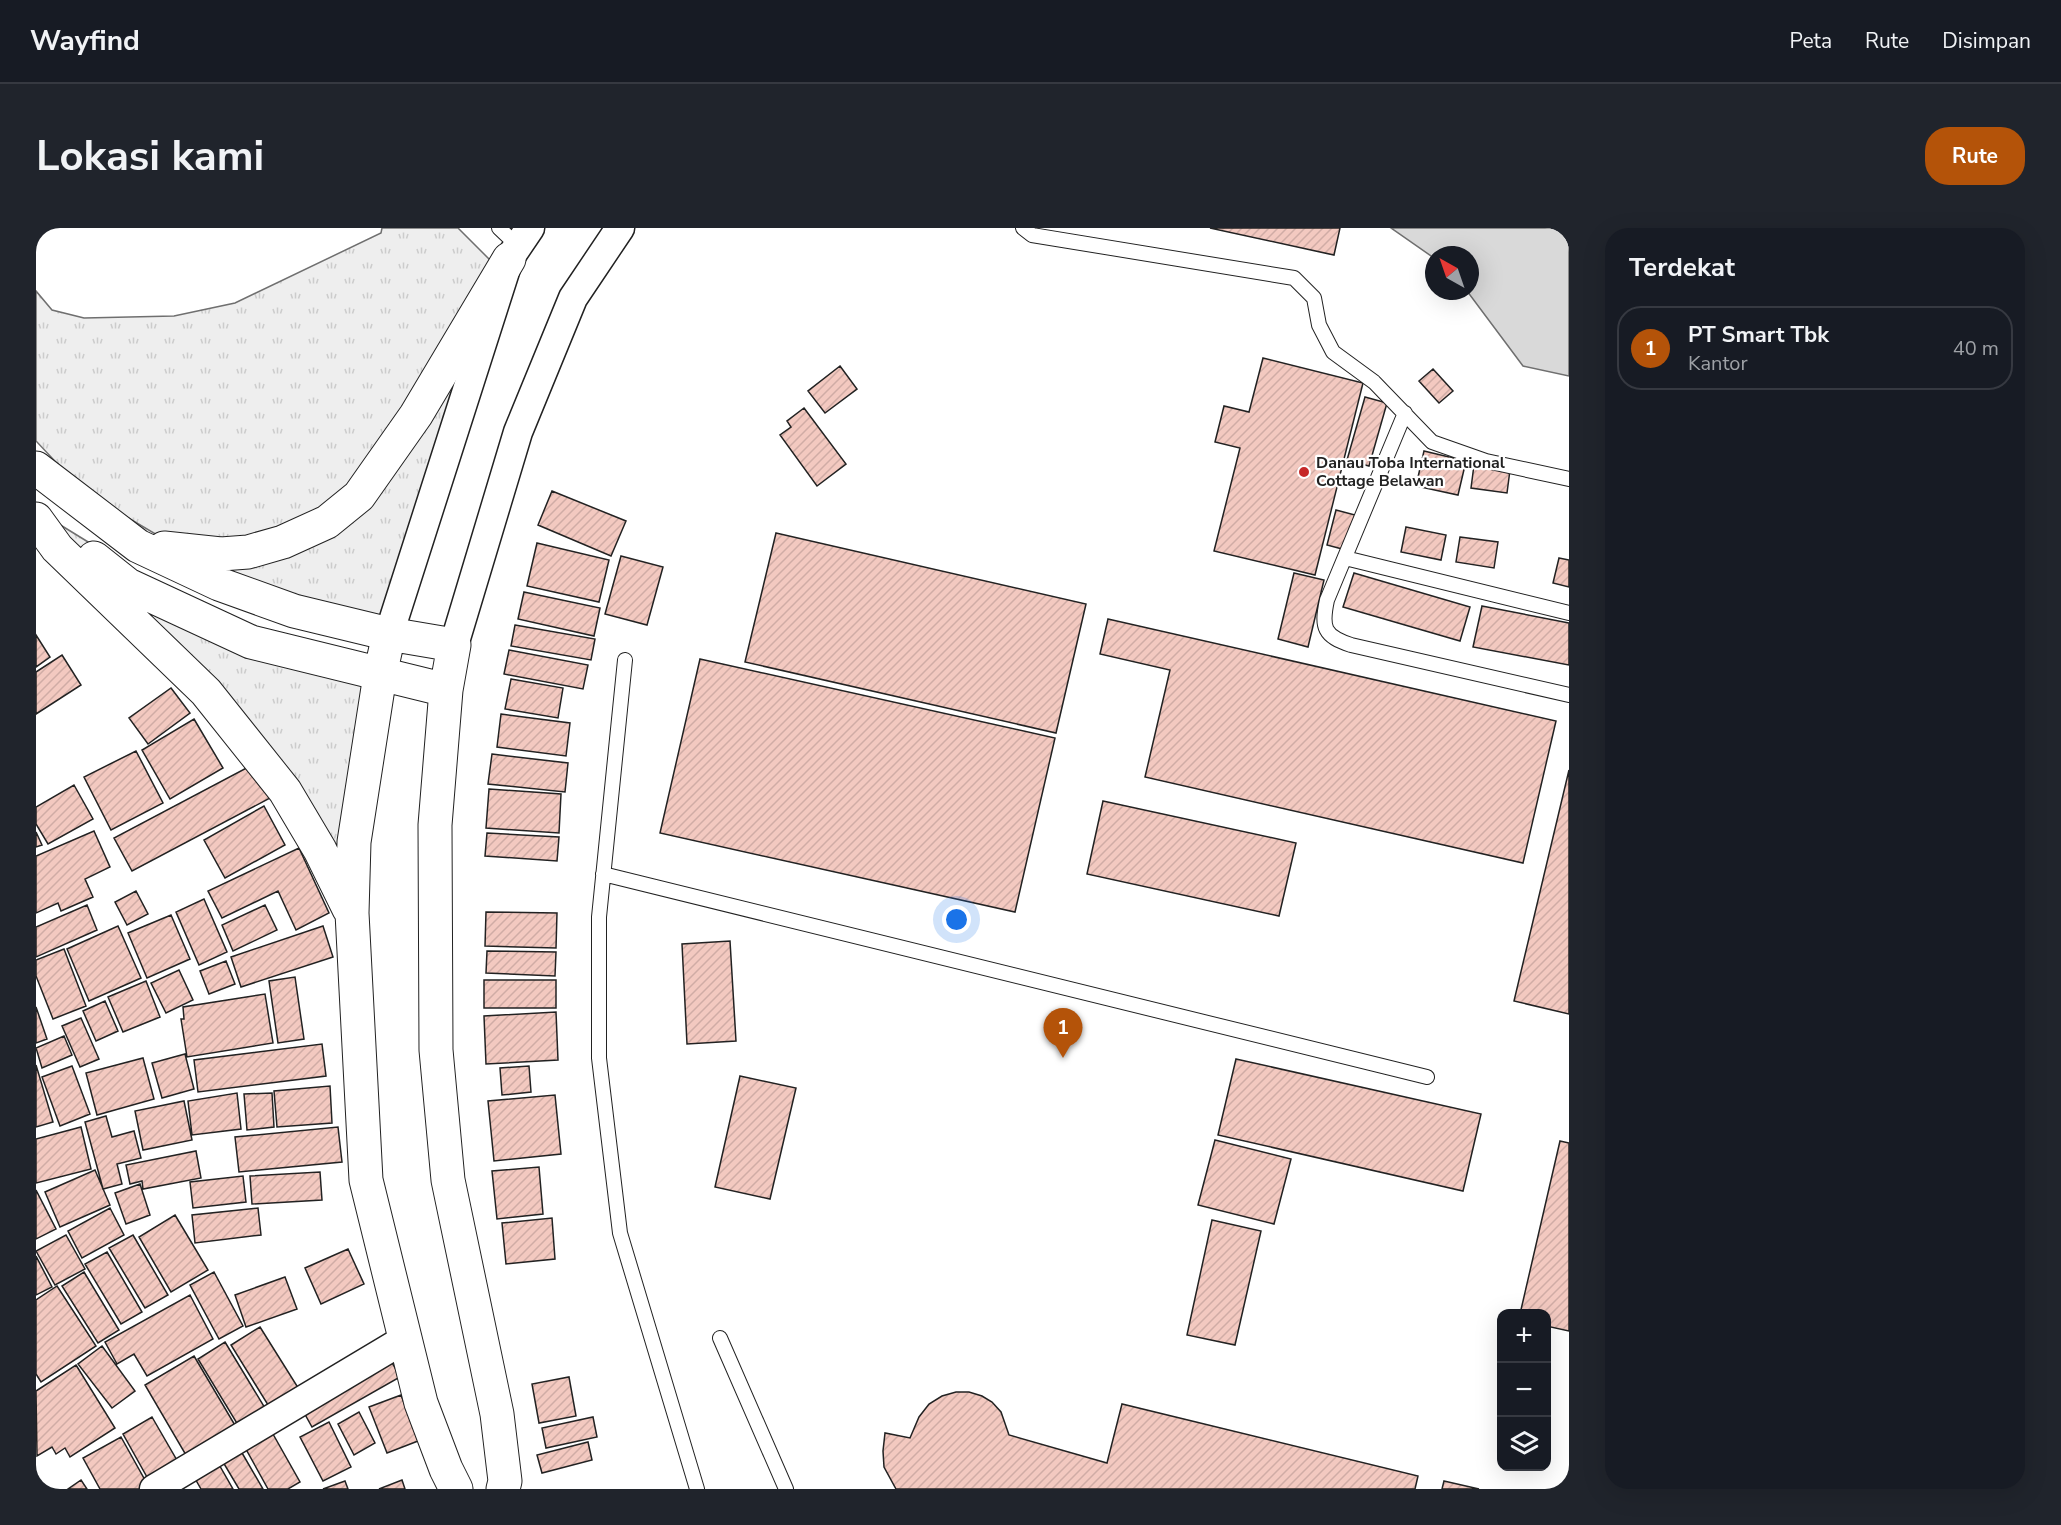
<!DOCTYPE html>
<html lang="id">
<head>
<meta charset="utf-8">
<style>
  body { margin:0; font-family:"Nunito Sans",sans-serif; background:#20242c; color:#f1f3f6 }
  .controls { position:absolute; right:18px; bottom:18px; display:grid; overflow:hidden; border-radius:12px; box-shadow:0 6px 24px #0002 }
  .controls button { width:54px; height:54px; display:grid; place-items:center; padding:0; border:0; border-bottom:2px solid #363941; background:#171b24; color:#f1f3f6; font:30px sans-serif }
  .compass { position:absolute; left:1389px; top:18px; width:54px; height:54px; border-radius:50%; background:#171b24; box-shadow:0 6px 24px #0002; rotate:320deg }
  .you { position:absolute; left:921px; top:692px; width:21px; height:21px; margin:-15px; border:4px solid #fff; border-radius:50%; background:#1a73e8; box-shadow:0 0 0 9px #1a73e833 }
  .badge { display:grid; place-items:center; width:39px; height:39px; border-radius:50%; background:#b45309; color:#fff; font-size:20px; font-weight:700 }
  .pin { position:absolute; translate:-50% -50px; filter:drop-shadow(0 2px 3px #0008) }
  .pin::after { content:''; position:absolute; top:32px; width:21px; height:18px; background:inherit; clip-path:polygon(0 0,100% 0,50% 100%) }
  .list { margin:0; padding:0; list-style:none }
  h2 { display:flex; justify-content:space-between; align-items:center; height:78px; margin:0; padding:0 24px; font-size:26px }
  h2 small { font-size:20px; font-weight:400; color:#9ea1a6 }
  .list li { display:grid; grid-template-columns:39px 1fr auto; gap:18px; align-items:center; box-sizing:border-box; height:84px; margin:0 12px 12px; padding:0 12px; border:2px solid #363941; border-radius:24px }
  .list b { display:block; font-size:22px; white-space:nowrap }
  .list p { margin:0; font-size:20px; white-space:nowrap; color:#9ea1a6 }
  .list em { font-size:20px; font-style:normal; color:#9ea1a6 }
  .icon { flex:none; width:33px; height:33px; fill:none; stroke:currentColor; stroke-width:2; stroke-linecap:round; stroke-linejoin:round }
  .map { position:relative; flex:none; width:1533px; height:1261px; overflow:hidden; border-radius:24px }
  header { display:flex; align-items:center; gap:36px; box-sizing:border-box; height:84px; padding:0 30px; background:#171b24; border-bottom:2px solid #363941 }
  header strong { font-size:28px }
  nav { display:flex; gap:33px; margin-inline-start:auto; font-size:21px }
  .intro { display:flex; align-items:center; justify-content:space-between; box-sizing:border-box; height:144px; padding:0 36px }
  h1 { margin:0; font-size:42px }
  .button { padding:15px 27px; border-radius:24px; background:#b45309; color:#fff; font-size:21px; font-weight:700 }
  main { display:flex; gap:36px; padding:0 36px }
  aside { flex:1; background:#171b24; border-radius:24px; box-shadow:0 6px 24px #0002 }
  .map>svg:first-child { display:block }
  .grass { fill:url(#grass-tufts); stroke:#6f6f6f; stroke-width:1.5 }
  .water { fill:#d9d9d9; stroke:#6f6f6f; stroke-width:1.5 }
  .building { fill:url(#building-hatch); stroke:#222; stroke-width:1.5 }
  .lines { fill:none; stroke-linecap:round; stroke-linejoin:round }
  .service-casing { stroke:#222; stroke-width:16 }
  .minor-casing { stroke:#222; stroke-width:31 }
  .primary-casing { stroke:#222; stroke-width:35 }
  .service { stroke:#fff; stroke-width:14 }
  .minor { stroke:#fff; stroke-width:28 }
  .primary { stroke:#fff; stroke-width:33 }
  .poi-dot { fill:#c62828; stroke:#fff; stroke-width:2 }
  .labels { text-anchor:middle; dominant-baseline:central; stroke-width:4.5; stroke-linejoin:round; paint-order:stroke }
  .poi-label { font-size:16px; font-weight:bold; fill:#222; stroke:#fff; text-anchor:start }
</style>
</head>
<body>
<header>
<strong>Wayfind</strong>
<nav><a>Peta</a><a>Rute</a><a>Disimpan</a></nav>
</header>
<div class="intro"><h1>Lokasi kami</h1><a class="button">Rute</a></div>
<main>
<div class="map">
<svg width="1533" height="1261" viewBox="0 0 1533 1261">
  <defs>
    <pattern id="grass-tufts" width="24" height="20" patternUnits="userSpaceOnUse" patternTransform="scale(1.5)"><rect width="24" height="20" fill="#eee"/><path d="M3 7l-1-3M5 7V3M7 7l1-3M15 17l-1-3M17 17v-4M19 17l1-3" fill="none" stroke="#ccc"/></pattern>
    <pattern id="building-hatch" width="6" height="6" patternUnits="userSpaceOnUse" patternTransform="scale(1.5)"><rect width="6" height="6" fill="#f3c9c0"/><path d="M-1 1l2-2M0 6l6-6M5 7l2-2" fill="none" stroke="#d0aca5"/></pattern>
  </defs>
  <rect width="100%" height="100%" fill="#fff"/>
  <!-- grass -->
  <path class="grass" d="M346,0h76l33,33 18,-2 -120,375 -251,-88 41,2 -96,-57 -47,-50v-150l16,19 32,8 90,-2 61,-13 146,-70z
    M0,282l215,132 129,33 -28,238 -32,-63z"/>
  <!-- water -->
  <path class="water" d="M1355,0h178v148l-46,-10 -56,-75h3v-36h-36v3z"/>
  <!-- building -->
  <path class="building" d="M1174,0h130l-6,27z
    M1227,130l100,25 -48,192 -101,-24 26,-103 -25,-6 9,-36 25,6z
    M804,138l17,23 -32,24 -17,-22z
    M1397,141l20,22 -14,12 -20,-22z
    M1329,169l22,6 -18,63 -22,-6z
    M768,180l42,56 -29,22 -37,-51 11,-8 -4,-6z
    M1388,223l42,10 -8,34 -42,-9z
    M1438,237l36,5 -3,23 -36,-5z
    M516,263l74,30 -15,35 -73,-31z
    M1300,282l19,5 -9,35 -19,-5z
    M1370,299l40,8 -5,25 -40,-8z
    M740,305l310,71 -30,129 -311,-71z
    M1424,309l38,5 -4,26 -38,-6z
    M501,315l72,17 -10,42 -72,-16z
    M585,328l42,11 -16,58 -42,-11z
    M1523,330l10,2v27l-16,-4z
    M1258,345l30,7 -16,67 -30,-8z
    M1318,345l116,34 -10,34 -117,-34z
    M488,364l76,16 -6,28 -76,-17z
    M1446,378l87,17v42l-96,-18z
    M1072,391l448,102 -33,142 -378,-86 25,-107 -70,-16z
    M479,397l80,14 -4,21 -80,-14z
    M0,407l14,22 -14,10z
    M473,422l79,15 -5,24 -79,-15z
    M26,427l19,30 -45,29v-42z
    M664,431l355,79 -40,174 -355,-79z
    M475,451l52,9 -5,30 -53,-9z
    M135,460l19,25 -42,31 -19,-26z
    M465,486l69,9 -4,33 -69,-9z
    M158,491l29,49 -53,31 -28,-49z
    M100,523l27,52 -52,27 -27,-53z
    M456,526l76,9 -3,29 -77,-8z
    M218,536l18,33 -140,74 -18,-33z
    M1533,542v244l-55,-13z
    M38,557l19,34 -45,25 -12,-20v-17z
    M453,561l72,5 -2,39 -73,-5z
    M1067,573l193,42 -17,73 -192,-42z
    M228,578l21,39 -60,33 -21,-38z
    M58,603l16,36 -25,12 8,18 -32,14 -3,-8 -22,10v-57z
    M0,604l6,13 -6,2z
    M451,605l72,4 -2,24 -72,-5z
    M263,620l30,65 -33,17 -18,-39 -56,27 -14,-27z
    M100,663l12,23 -21,11 -12,-23z
    M168,671l23,53 -28,13 -23,-53z
    M51,677l10,25 -61,27v-30z
    M229,677l12,25 -44,21 -11,-26z
    M450,684l71,1 -1,35 -71,-2z
    M135,687l19,44 -43,19 -19,-45z
    M82,698l23,52 -52,23 -22,-52z
    M287,698l10,31 -92,30 -10,-30z
    M694,713l6,100 -49,3 -5,-100z
    M28,721l22,57 -33,13 -17,-43v-16z
    M451,723l69,1 -1,24 -69,-3z
    M190,733l9,23 -26,10 -9,-23z
    M143,742l14,30 -27,13 -15,-30z
    M259,749l9,62 -26,4 -9,-62z
    M448,752h72v28h-72z
    M110,753l14,36 -37,15 -15,-35z
    M229,766l8,49 -86,14 -6,-38h3l-1,-12z
    M69,773l13,30 -22,10 -13,-30z
    M0,779l11,32 -11,4z
    M520,784l2,48 -72,4 -2,-48z
    M45,790l18,41 -19,8 -18,-41z
    M28,808l8,19 -30,13 -6,-20z
    M286,816l4,32 -128,16 -4,-32z
    M149,826l9,35 -32,9 -10,-35z
    M107,830l11,41 -57,16 -11,-42z
    M1200,831l245,55 -18,77 -245,-56z
    M0,837l17,57 -17,5z
    M36,838l18,48 -30,12 -18,-49z
    M493,838l2,26 -29,3 -2,-27z
    M704,848l56,12 -26,111 -55,-12z
    M294,858l2,37 -55,4 -3,-36z
    M201,865l4,36 -49,6 -4,-34z
    M236,865l2,34 -27,3 -3,-36z
    M519,867l6,59 -67,7 -6,-60z
    M148,873l8,39 -49,10 -8,-39z
    M70,888l6,21 22,-6 7,27 -24,6 5,20 -19,5 -18,-67z
    M45,899l10,42 -55,14v-44z
    M302,899l4,35 -103,10 -4,-35z
    M1179,912l76,19 -17,65 -76,-19z
    M1524,913l9,2v188l-23,-5v-12h-26z
    M160,923l5,27 -58,11 -1,-8 -12,3 -4,-19z
    M503,939l4,47 -46,5 -5,-48z
    M59,942l15,35 -50,22 -15,-35z
    M284,944l2,28 -70,4 -2,-28z
    M207,948l3,26 -53,6 -3,-26z
    M104,956l10,31 -24,9 -11,-31z
    M0,962l20,39 -20,10z
    M74,980l14,27 -42,23 -14,-27z
    M222,980l3,27 -66,8 -3,-28z
    M139,987l33,55 -37,22 -32,-55z
    M516,990l3,41 -49,5 -4,-41z
    M1176,992l49,11 -26,114 -48,-10z
    M30,1007l19,34 -30,16 -19,-34z
    M97,1007l35,60 -23,13 -36,-60z
    M312,1021l16,35 -43,20 -16,-36z
    M71,1024l35,60 -21,12 -36,-60z
    M0,1028l16,31 -16,8z
    M48,1044l35,58 -21,13 -36,-57z
    M178,1044l29,54 -24,13 -29,-54z
    M249,1049l12,32 -51,18 -11,-32z
    M21,1058l39,60 -55,36 -5,-8v-74z
    M154,1067l23,44 -66,37 -13,-22 -17,10 -12,-22z
    M224,1099l42,67 -29,19 -42,-68z
    M189,1114l43,71 -27,17 -43,-71z
    M66,1118l33,45 -23,17 -34,-44z
    M158,1128l45,76 -49,30 -45,-77z
    M354,1131l10,18 -88,50 -10,-18z
    M40,1137l39,63 -45,29 -5,-9 -9,6 -4,-7 -15,9 -1,-65z
    M533,1149l7,39 -37,7 -7,-39z
    M920,1164h13l13,4 10,6 9,10 8,23 98,28 15,-59 296,72 -3,13h-519l-12,-22 -1,-16 2,-18 25,5 9,-21 10,-13 13,-8z
    M365,1167l17,46 -31,12 -18,-46z
    M323,1184l16,31 -21,12 -16,-31z
    M116,1189l30,52 -30,17 -29,-52z
    M557,1189l4,20 -51,11 -4,-20z
    M293,1194l22,45 -28,14 -23,-44z
    M233,1199l31,55 -12,7h-20l-26,-47z
    M85,1209l29,52h-50l-17,-31z
    M552,1214l4,18 -50,13 -5,-18z
    M202,1218l25,43h-24l-19,-32z
    M181,1233l16,28h-32l-8,-14z
    M45,1252l6,9h-19z
    M366,1252l3,9h-26z
    M309,1253l3,8h-25z
    M1408,1253l35,8h-37z"/>
  <g class="lines">
    <defs>
      <path id="service" d="M463,0l19,18
        M987,0l9,7 262,43 20,20 5,27 14,27 41,30 58,60 54,19 83,18
        M1369,185l-78,187c-6,28 -3,36 24,45l218,50
        M1309,330l224,55
        M589,432l-26,257v141l21,175 77,256
        M567,646l824,203
        M684,1110l66,151"/>
      <path id="minor" d="M353,406l120,-375 21,-31
        M418,417l64,-213 55,-134 47,-70
        M118,1261l251,-150"/>
      <path id="primary" d="M0,240l102,78 81,38 75,27 95,23 65,11 -8,45 -11,135 1,225 12,130 49,234 8,67 -2,8
        M0,291l21,29 149,144 79,99 35,59 29,59
        M128,320l57,6 27,-2 35,-10 44,-20 32,-26 57,-81 93,-156
        M58,330l34,27 123,57 195,48
        M353,406l-9,41 -26,167 -2,71 14,267 55,223 25,66 10,20"/>
    </defs>
    <!-- service casing -->
    <use href="#service" class="service-casing"/>
    <!-- minor casing -->
    <use href="#minor" class="minor-casing"/>
    <!-- primary casing -->
    <use href="#primary" class="primary-casing"/>
    <!-- service -->
    <use href="#service" class="service"/>
    <!-- minor -->
    <use href="#minor" class="minor"/>
    <!-- primary -->
    <use href="#primary" class="primary"/>
  </g>
  <!-- markers -->
  <circle class="poi-dot" cx="1268" cy="244" r="6"/>
  <g class="labels">
    <!-- poi labels -->
    <g class="poi-label">
      <text x="1280" y="235">Danau Toba International<tspan x="1280" dy="18">Cottage Belawan</tspan></text>
    </g>
  </g>
</svg>
<div class="controls">
<button>+</button>
<button>−</button>
<button><svg class="icon" aria-label="layers" viewBox="0 0 24 24"><path d="M12 4l9 5-9 5-9-5zM3 14l9 5 9-5"/></svg></button>
</div>
<svg class="compass" viewBox="-18 -18 36 36"><path d="M0-13l5 13h-10z" fill="#e53935"/><path d="M0 13l5-13h-10z" fill="#9ea1a6"/></svg>
<div class="you"></div>
<div class="pin badge" style="left:1027px;top:830px">1</div>
</div>
<aside>
<h2>Terdekat<small></small></h2>
<ul class="list">
<li><span class="badge">1</span><div><b>PT Smart Tbk</b><p>Kantor</p></div><em>40 m</em></li>
</ul>
</aside>
</main>
</body>
</html>
